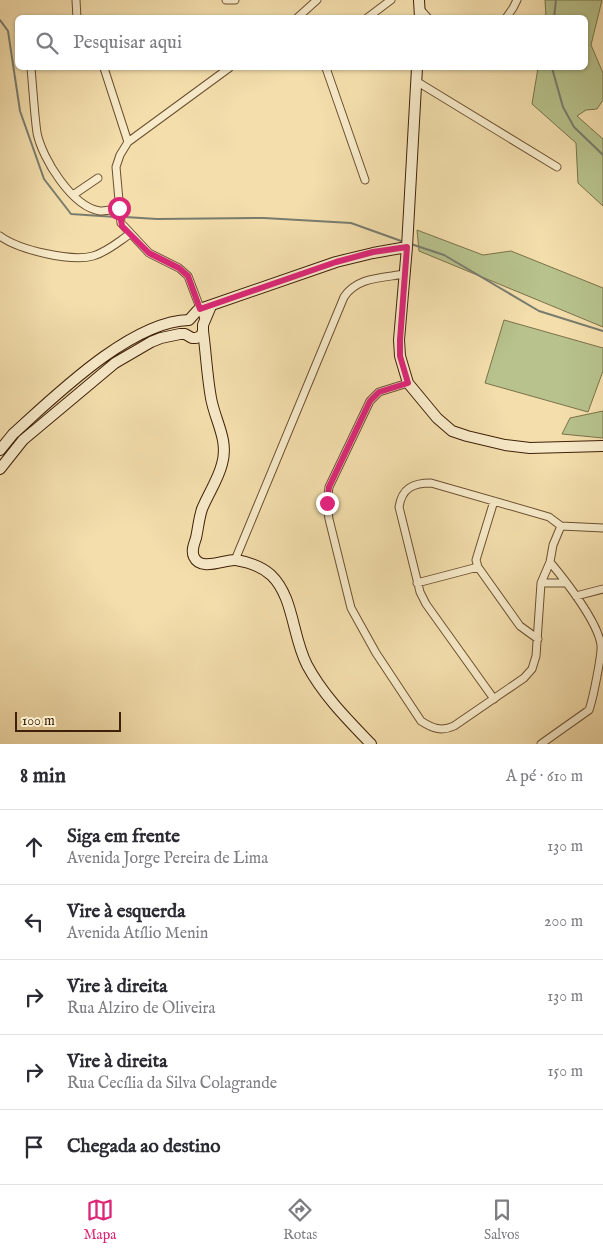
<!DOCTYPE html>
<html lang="pt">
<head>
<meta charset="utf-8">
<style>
  body { margin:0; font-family:"IM FELL English",serif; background:#f7f7f7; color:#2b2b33 }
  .scale { position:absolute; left:15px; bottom:12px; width:106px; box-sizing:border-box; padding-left:5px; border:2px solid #3f2008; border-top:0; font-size:14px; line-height:18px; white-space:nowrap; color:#3f2008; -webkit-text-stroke:4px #f7eac9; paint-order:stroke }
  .stop { position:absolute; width:15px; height:15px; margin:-11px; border:4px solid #db2777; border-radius:50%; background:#fff }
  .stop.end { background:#db2777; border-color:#fff; box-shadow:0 1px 5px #0008 }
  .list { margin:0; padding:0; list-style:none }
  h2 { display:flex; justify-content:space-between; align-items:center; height:65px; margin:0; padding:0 20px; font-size:21px }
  h2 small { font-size:16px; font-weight:400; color:#7c7c81 }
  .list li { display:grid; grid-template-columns:32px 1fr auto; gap:15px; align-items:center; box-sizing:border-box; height:75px; padding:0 20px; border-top:1px solid #e1e1e2 }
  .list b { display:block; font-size:19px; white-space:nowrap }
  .list p { margin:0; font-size:16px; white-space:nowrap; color:#7c7c81 }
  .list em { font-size:16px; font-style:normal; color:#7c7c81 }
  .icon { flex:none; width:28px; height:28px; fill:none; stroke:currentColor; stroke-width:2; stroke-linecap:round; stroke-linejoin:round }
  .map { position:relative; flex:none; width:603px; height:744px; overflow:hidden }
  .search { position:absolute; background:#fff; box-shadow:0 1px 4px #0004; left:15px; right:15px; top:15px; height:55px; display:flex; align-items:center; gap:12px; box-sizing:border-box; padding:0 18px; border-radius:8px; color:#7c7c81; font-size:19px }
  .sheet { height:440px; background:#fff }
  nav { display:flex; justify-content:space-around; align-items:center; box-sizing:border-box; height:70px; border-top:1px solid #e1e1e2; background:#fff; font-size:14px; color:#7c7c81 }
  nav a { display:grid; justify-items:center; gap:2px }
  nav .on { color:#db2777 }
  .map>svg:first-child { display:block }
  .green { fill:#b7c28c; stroke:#7b714a }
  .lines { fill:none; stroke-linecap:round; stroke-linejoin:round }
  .stream { stroke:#787c6f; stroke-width:2 }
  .street-casing { stroke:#6c5031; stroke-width:9 }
  .secondary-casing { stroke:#3f2008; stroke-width:12 }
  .street { stroke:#f7eac9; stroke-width:7 }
  .secondary { stroke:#f7eac9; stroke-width:10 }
  .route { stroke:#db2777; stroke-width:6 }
</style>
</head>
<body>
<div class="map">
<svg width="603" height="744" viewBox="0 0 603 744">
  <rect width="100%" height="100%" fill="#f3deac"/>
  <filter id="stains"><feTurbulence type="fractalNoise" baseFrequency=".004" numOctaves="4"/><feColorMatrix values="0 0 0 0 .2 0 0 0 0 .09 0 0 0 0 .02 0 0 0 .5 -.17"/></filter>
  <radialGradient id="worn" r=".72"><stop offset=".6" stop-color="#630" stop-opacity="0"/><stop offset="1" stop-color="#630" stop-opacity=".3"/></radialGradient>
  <!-- green -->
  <path class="green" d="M545,0h57l-11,45 12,28v27l-6,9 -11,1 -9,6 26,23v67l-25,-23 -2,-40 -44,-39 6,-36h48v-50l-40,-1z
    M417,230l66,25 28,-4 92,37v39l-184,-76z
    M504,320l99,28v23l-15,41 -103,-29z
    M603,411v27l-41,-4 8,-16z"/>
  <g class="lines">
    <!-- stream -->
    <path class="stream" d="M554,18l2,-18
      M0,20l8,11 12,80 24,68 27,35 45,3
      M552,68l11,39 11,20 29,28
      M125,217l32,2 107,-1 87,5 53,19
      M411,244l33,11 95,56 64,20"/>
    <defs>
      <path id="street" d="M76,0l1,18
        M226,0h9
        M420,9l8,9
        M297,18l20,-18
        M367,18l24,-18
        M506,18l7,-10 4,-8
        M31,68c2,21 3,43 6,65 5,25 35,74 63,78 6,0 13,-2 19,-2
        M104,68l24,74
        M326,68l39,112
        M416,81l141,86
        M73,195l25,-17
        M0,236c19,14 71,26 93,20 14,-4 25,-14 37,-22
        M205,321l-17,-45 -9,-8 -30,-15 -28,-30 -5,-56 4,-12 8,-13 101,-74
        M408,383l-29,9 -9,9 -41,86 -2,16 2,16 22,89 25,45 45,68c11,7 20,11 33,5l70,-48 8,-9 4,-13 5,-73 9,-21 3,-17 8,-19
        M494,501l-18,59 2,7 42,59 18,13
        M235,560l109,-263c13,-20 38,-19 61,-23
        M417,583l61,-16
        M541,583h25
        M576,596l27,-7
        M494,699l-68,-95 -6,-12 -21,-85c3,-19 14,-24 32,-24l118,34 12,9 42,2
        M541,744l48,-34c4,-11 13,-56 12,-65 -3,-23 -36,-65 -51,-83"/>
      <path id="secondary" d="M419,0l1,18
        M417,68l-10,179 -8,93 1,16 8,27 29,35 15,13 15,5 38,9 25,3 73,-2
        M211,306l-8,19v6c3,22 4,45 8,67 4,23 18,42 11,66 -4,16 -14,30 -20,45 -3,9 -4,20 -6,29 -2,6 -5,13 -2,19 7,15 31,2 42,3 12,2 26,7 35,15 23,22 21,61 36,90 16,30 40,54 64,79
        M0,450l13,-16c42,-38 118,-113 176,-114l8,-9 3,-2 136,-47 37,-9 34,-6
        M0,469l23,-29 92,-77 36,-21 10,-4 19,-4h5l7,4h4l5,-2 2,-5"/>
    </defs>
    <!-- street casing -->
    <use href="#street" class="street-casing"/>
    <!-- secondary casing -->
    <use href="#secondary" class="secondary-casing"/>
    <!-- street -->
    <use href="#street" class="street"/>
    <!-- secondary -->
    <use href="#secondary" class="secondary"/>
  </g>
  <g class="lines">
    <!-- route -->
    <path class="route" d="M119,208l3,18 27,27 30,15 9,8 12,33 136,-47 37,-10 34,-5 -7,93v16l8,27 -29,9 -9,9 -41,86 -2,16"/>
  </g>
  <rect width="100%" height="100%" filter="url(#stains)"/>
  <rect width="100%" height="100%" fill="url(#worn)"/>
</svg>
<div class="scale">100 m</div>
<div class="stop" style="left:119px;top:208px"></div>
<div class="stop end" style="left:327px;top:503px"></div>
<div class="search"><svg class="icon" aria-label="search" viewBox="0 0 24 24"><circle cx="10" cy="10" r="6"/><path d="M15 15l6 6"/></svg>Pesquisar aqui</div>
</div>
<section class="sheet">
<h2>8 min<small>A pé · 610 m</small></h2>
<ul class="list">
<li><svg class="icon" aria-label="ahead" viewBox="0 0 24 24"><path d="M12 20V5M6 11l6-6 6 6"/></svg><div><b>Siga em frente</b><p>Avenida Jorge Pereira de Lima</p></div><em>130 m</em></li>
<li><svg class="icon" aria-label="left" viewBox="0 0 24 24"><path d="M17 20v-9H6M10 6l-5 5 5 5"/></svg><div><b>Vire à esquerda</b><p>Avenida Atílio Menin</p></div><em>200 m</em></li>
<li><svg class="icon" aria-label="right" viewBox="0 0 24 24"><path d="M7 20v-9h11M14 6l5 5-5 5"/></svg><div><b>Vire à direita</b><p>Rua Alziro de Oliveira</p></div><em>130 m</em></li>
<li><svg class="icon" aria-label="right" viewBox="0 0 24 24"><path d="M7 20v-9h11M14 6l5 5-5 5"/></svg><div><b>Vire à direita</b><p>Rua Cecília da Silva Colagrande</p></div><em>150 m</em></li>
<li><svg class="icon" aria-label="arrive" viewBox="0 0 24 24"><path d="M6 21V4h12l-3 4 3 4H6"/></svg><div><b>Chegada ao destino</b></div></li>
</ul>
</section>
<nav>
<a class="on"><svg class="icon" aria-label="map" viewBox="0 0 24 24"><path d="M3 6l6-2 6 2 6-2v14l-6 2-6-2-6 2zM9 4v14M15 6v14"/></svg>Mapa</a>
<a><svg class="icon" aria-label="directions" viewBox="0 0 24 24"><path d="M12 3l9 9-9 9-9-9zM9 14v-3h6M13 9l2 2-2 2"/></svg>Rotas</a>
<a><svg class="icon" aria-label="saved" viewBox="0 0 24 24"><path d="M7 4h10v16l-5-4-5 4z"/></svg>Salvos</a>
</nav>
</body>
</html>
